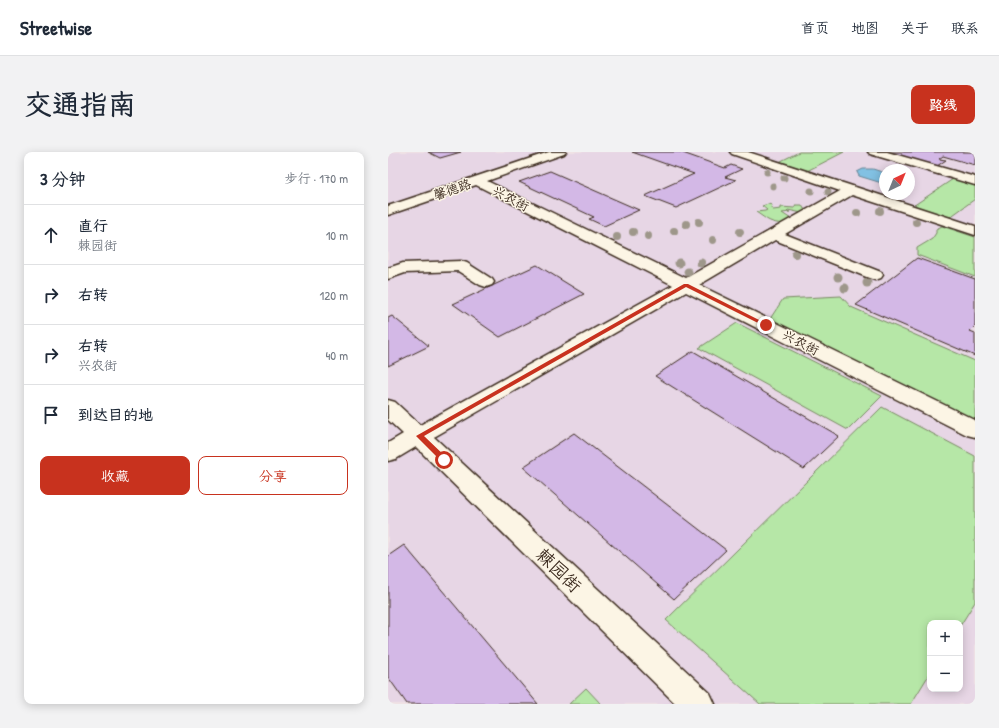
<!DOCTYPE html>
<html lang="zh">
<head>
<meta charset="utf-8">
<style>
  body { margin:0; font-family:"Patrick Hand","LXGW WenKai TC",sans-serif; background:#f2f2f3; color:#1f2937 }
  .controls { position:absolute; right:12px; bottom:12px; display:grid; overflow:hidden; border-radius:8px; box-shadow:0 2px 10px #0003 }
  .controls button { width:36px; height:36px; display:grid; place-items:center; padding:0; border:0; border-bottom:1px solid #e0e1e3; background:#fff; color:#1f2937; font:20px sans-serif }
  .compass { position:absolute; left:491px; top:12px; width:36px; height:36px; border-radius:50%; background:#fff; box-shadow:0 2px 10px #0003; rotate:43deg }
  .stop { position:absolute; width:12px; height:12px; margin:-9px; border:3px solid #c8321e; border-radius:50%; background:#fff }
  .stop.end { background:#c8321e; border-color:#fff; box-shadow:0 1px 4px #0008 }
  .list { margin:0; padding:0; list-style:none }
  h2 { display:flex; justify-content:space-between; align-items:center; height:52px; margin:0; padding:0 16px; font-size:17px }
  h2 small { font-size:13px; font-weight:400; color:#747a83 }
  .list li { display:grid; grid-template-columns:26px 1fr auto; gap:12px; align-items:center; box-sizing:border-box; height:60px; padding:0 16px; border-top:1px solid #e0e1e3 }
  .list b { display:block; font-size:15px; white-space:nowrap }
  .list p { margin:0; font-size:13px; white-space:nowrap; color:#747a83 }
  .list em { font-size:13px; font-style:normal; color:#747a83 }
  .actions { display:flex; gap:8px; padding:12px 16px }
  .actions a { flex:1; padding:9px 0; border:1px solid #c8321e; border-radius:8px; text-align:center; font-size:14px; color:#c8321e }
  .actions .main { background:#c8321e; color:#fff }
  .icon { flex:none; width:22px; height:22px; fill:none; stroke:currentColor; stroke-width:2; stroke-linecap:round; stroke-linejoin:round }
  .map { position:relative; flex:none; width:587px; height:552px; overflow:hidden; border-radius:8px }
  header { display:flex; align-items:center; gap:24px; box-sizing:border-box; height:56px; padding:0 20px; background:#fff; border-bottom:1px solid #e0e1e3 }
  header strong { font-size:19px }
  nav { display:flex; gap:22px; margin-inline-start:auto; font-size:14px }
  .intro { display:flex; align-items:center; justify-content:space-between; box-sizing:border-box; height:96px; padding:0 24px }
  h1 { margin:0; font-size:28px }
  .button { padding:10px 18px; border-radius:8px; background:#c8321e; color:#fff; font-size:14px; font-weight:700 }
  main { display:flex; gap:24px; padding:0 24px }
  aside { flex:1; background:#fff; border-radius:8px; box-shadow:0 2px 10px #0003 }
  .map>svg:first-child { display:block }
  .built { fill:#e7d6e5; fill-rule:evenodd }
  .green { fill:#b6e7a7; stroke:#788862 }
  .water { fill:#82c1e3; stroke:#668594 }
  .building { fill:#d3b8e6; stroke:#3b2a1e }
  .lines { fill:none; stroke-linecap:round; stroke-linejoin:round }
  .minor-casing { stroke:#3b2a1e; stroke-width:3 }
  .minor { fill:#fcf5e5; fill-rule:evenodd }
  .tree { fill:#9e978a }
  .route { fill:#c8321e }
  .labels { text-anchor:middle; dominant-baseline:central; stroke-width:3; stroke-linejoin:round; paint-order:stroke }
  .far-street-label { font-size:13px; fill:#3b2a1e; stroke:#fcf5e5 }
  .near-street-label { font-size:18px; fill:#3b2a1e; stroke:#fcf5e5 }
</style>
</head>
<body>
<header>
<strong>Streetwise</strong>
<nav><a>首页</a><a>地图</a><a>关于</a><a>联系</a></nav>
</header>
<div class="intro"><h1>交通指南</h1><a class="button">路线</a></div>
<main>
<aside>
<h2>3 分钟<small>步行 · 170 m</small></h2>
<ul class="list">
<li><svg class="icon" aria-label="ahead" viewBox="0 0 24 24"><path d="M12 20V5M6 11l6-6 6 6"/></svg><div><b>直行</b><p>棘园街</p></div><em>10 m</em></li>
<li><svg class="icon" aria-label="right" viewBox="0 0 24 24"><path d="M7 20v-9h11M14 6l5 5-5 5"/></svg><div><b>右转</b></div><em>120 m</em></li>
<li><svg class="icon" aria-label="right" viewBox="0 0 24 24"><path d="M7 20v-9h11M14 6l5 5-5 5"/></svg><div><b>右转</b><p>兴农街</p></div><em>40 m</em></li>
<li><svg class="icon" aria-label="arrive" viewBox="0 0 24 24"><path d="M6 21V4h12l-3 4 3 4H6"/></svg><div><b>到达目的地</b></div></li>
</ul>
<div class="actions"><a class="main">收藏</a><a>分享</a></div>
</aside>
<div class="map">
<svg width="587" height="552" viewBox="0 0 587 552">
  <rect width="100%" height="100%" fill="#f0e3e5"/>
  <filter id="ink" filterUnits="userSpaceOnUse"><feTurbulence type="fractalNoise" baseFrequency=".025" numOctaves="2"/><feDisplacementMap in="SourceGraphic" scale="8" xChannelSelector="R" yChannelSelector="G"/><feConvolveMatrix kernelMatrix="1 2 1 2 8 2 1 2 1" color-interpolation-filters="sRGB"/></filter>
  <g filter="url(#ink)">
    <!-- built -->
    <path class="built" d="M0,0h587v552h-587zM497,18h24v24h-24zM542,471h30v66h-30z"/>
    <!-- green -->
    <path class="green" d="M411,0h45l-41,21 -28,-9z
      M568,25l19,6v16l-29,21 -36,-12z
      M380,52l4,1 -1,3 2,2 8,-1v-2l13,1 2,-1 -1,-2h7l2,4 4,1 -6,3 -14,-3 -1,1 3,1 -8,1 9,6 -5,5c-17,-1 -18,-4 -30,-12l9,-1 2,-1 -5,-4z
      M554,74l33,11v40l-58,-22v-7l15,-9 4,-6v-4z
      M453,144l10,11 124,54v68l-209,-104 17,-26z
      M349,171l145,73 -34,34 -149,-82z
      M494,255l93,49v146l-15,24v-3h-30v50l-19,31h-151l-94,-84z
      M198,536l15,16h-32z"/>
    <!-- water -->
    <path class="water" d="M475,17h10l12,4v11l-26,-8 -2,-4z"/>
    <!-- building -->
    <path class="building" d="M40,0h33l-21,6z
      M244,0h48l45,16 6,-3 11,4 -17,8 11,3 -60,28 -31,-12 49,-22z
      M500,0h87v13l-32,-9 -4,3 7,1 -9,6z
      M162,19l89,39 -35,16 -15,-7 5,-2 -75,-35z
      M529,106l58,21v47l-5,5 5,2v23l-119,-51z
      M149,113l47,29 -84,43 -47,-33z
      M4,164l37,30 -41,20v-48z
      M305,199l146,85 -35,33 -149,-93z
      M186,281l152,117 -52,49 -151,-132z
      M16,393l134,159h-131l-19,-27v-121z"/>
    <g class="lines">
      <defs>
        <path id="minor" d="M161,0h17l-2,2 -77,27 199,97 154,-87 -108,-37 -2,-2h18l227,74v9l-123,-40 -67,39 96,38 2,3 -2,3 -6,2 -6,-2 -94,-38 -76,45 276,135v17l-8,-2 -281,-143 -252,145 276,256 5,11h-39l-260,-257 -20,12 -8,2v-18l15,-9 -15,-14v-20l7,2 25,23 253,-140 -197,-100 -88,30v-9z
          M480,0h19l88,25v8l-105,-31z
          M73,109l6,2 25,16 2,3 -2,3 -6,2 -6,-2 -22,-14 -53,2 -17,6v-11l15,-5z"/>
      </defs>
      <!-- minor casing -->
      <use href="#minor" class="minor-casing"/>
      <!-- minor -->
      <use href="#minor" class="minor"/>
    </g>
    <!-- trees -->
    <g class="tree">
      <circle cx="379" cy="20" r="3.5"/>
      <circle cx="396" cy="26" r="3.5"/>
      <circle cx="385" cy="34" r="3.5"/>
      <circle cx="423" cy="39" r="3.5"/>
      <circle cx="440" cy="40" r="3.5"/>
      <circle cx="492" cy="59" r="4"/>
      <circle cx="469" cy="61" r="4"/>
      <circle cx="311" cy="70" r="4"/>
      <circle cx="528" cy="70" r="4"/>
      <circle cx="298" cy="72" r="4"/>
      <circle cx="286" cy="79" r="4"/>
      <circle cx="245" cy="80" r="4"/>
      <circle cx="352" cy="80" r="4"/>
      <circle cx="260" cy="84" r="4"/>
      <circle cx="229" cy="85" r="4"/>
      <circle cx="325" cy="88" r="4"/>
      <circle cx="407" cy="102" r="4"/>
      <circle cx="291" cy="111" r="4.5"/>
      <circle cx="313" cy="111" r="4.5"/>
      <circle cx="300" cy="120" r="4.5"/>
      <circle cx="450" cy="125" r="4.5"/>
      <circle cx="479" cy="131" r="4.5"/>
      <circle cx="457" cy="136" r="4.5"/>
    </g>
  </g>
  <!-- route -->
  <path class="route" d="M296,132h4l81,41 -5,1 -78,-39 -262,149 23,22v4h-5l-26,-26z"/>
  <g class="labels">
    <!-- far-street labels -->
    <g class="far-street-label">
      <text transform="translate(64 37) rotate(-19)">馨德路</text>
      <text transform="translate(123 46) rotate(27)">兴农街</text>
      <text transform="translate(413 190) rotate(27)">兴农街</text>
    </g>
    <!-- near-street labels -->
    <g class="near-street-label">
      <text transform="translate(171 418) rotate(44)">棘园街</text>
    </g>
  </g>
</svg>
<div class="controls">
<button>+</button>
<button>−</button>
</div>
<svg class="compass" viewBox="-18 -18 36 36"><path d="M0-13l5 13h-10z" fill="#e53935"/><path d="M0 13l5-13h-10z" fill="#747a83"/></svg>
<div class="stop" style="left:56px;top:308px"></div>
<div class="stop end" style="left:378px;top:173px"></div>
</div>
</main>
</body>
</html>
